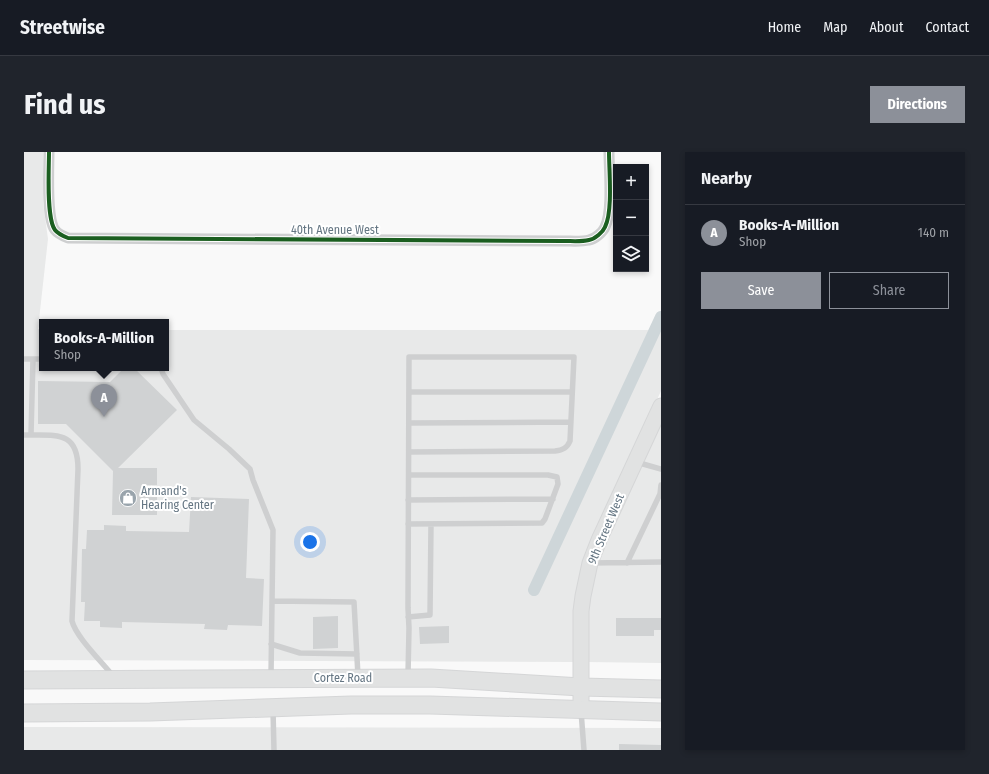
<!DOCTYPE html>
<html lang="en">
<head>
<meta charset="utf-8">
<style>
  body { margin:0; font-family:"Fira Sans Condensed",sans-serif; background:#20242c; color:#f1f3f6 }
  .controls { position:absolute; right:12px; top:12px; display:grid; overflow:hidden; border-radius:0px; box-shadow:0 2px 6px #0003 }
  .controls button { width:36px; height:36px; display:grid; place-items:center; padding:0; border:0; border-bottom:1px solid #363941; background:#171b24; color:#f1f3f6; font:20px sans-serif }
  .you { position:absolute; left:286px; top:390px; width:14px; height:14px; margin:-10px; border:3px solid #fff; border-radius:50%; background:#1a73e8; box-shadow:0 0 0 6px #1a73e833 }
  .badge { display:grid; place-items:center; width:26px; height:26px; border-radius:50%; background:#8c9099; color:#fff; font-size:13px; font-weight:700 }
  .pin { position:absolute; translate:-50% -33px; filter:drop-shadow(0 1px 2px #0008) }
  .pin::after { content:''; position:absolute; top:21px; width:14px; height:12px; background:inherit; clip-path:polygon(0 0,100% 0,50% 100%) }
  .popup { position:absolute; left:15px; top:167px; width:130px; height:52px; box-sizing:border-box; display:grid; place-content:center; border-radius:0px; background:#171b24; filter:drop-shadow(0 1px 3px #0005); font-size:13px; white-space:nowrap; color:#9ea1a6 }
  .popup b { font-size:15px; color:#f1f3f6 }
  .popup::after { content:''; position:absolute; left:50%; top:100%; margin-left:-8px; border:8px solid transparent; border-top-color:#171b24 }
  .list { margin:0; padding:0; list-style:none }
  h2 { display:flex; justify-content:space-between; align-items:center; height:52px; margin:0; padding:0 16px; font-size:17px }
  h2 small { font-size:13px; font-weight:400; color:#9ea1a6 }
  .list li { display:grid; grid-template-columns:26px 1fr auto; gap:12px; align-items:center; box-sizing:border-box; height:56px; padding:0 16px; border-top:1px solid #363941 }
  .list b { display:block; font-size:15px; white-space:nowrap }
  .list p { margin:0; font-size:13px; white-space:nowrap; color:#9ea1a6 }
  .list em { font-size:13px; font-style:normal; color:#9ea1a6 }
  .actions { display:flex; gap:8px; padding:12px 16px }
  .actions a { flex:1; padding:9px 0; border:1px solid #8c9099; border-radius:0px; text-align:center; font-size:14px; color:#8c9099 }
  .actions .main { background:#8c9099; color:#fff }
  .icon { flex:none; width:22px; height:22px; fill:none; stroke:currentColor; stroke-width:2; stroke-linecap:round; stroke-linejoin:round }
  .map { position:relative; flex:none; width:637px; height:598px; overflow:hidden; border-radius:0px }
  header { display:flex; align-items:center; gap:24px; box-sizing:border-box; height:56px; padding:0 20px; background:#171b24; border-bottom:1px solid #363941 }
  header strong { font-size:19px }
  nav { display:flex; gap:22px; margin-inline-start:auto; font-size:14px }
  .intro { display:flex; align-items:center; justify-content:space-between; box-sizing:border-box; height:96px; padding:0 24px }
  h1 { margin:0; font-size:28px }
  .button { padding:10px 18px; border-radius:0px; background:#8c9099; color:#fff; font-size:14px; font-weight:700 }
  main { display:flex; gap:24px; padding:0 24px }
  aside { flex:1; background:#171b24; border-radius:0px; box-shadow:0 2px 6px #0003 }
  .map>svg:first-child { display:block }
  .built { fill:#e8e9e9 }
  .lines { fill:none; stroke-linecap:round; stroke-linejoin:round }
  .canal { stroke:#ced6d9; stroke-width:12 }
  .building { fill:#d0d2d3 }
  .secondary-casing { stroke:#d5d6d7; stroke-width:17 }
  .primary-casing { stroke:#d5d6d7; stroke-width:19 }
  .service { stroke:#cecfd0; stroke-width:5.5 }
  .minor { stroke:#cecfd0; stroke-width:11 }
  .secondary { stroke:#e1e2e2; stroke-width:15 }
  .primary { stroke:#e1e2e2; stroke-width:17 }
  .cycleway-casing { stroke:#fff; stroke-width:6 }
  .cycleway { stroke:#1b5e20; stroke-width:4 }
  .labels { text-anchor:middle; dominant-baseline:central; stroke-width:4; stroke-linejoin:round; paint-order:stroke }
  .street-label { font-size:12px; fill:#657683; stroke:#fff }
  .poi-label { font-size:12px; fill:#657683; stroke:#fff; text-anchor:start }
</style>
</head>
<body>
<header>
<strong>Streetwise</strong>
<nav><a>Home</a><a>Map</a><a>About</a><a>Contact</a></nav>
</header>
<div class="intro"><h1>Find us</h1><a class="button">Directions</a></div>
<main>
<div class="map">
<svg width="637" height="598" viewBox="0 0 637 598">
  <rect width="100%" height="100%" fill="#f9f9f9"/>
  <!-- built -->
  <path class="built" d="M0,0h19v51l5,36 -10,90 4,1v38h124v-38h495v61l-68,146 -18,125 -551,-2z
    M637,269v242l-74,-1v-51l9,-46 9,-22z
    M0,575l637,1v22h-637z"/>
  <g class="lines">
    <!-- canal -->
    <path class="canal" d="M510,438l127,-273"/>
  </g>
  <!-- building -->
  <path class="building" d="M100,216h10l43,42 -59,58h39v17h-11v12h11v18h-45l1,-44 -47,-47h-28v-43l72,1z
    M167,345l58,2 -3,79 18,1 -2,47 -34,-1 -1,5 -23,-1 1,-5 -83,-2v6l-22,-1v-6h-16l1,-19h-4l1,-53h4l1,-19h17v-5l22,1v5l63,1z
    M314,464v32l-25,1v-32z
    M592,466h45v12h-7v6h-38z
    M425,474v17l-29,1 -1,-17z
    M595,592l42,1v5h-42z"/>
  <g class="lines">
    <defs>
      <path id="secondary" d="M557,557v-98l2,-15 7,-33 9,-23 62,-134"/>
      <path id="primary" d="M0,528l407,-2 150,9 80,2
        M0,561l126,-1 201,-7h79l231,7"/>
    </defs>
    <!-- secondary casing -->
    <use href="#secondary" class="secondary-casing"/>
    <!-- primary casing -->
    <use href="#primary" class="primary-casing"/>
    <!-- service -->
    <path class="service" d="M0,207h18
      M137,216l2,6 31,46 35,29 21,20 3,11 20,50 -2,146
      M385,240h163
      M385,271l162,-1
      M0,283c30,1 54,-6 54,34l-6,152c4,16 30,41 41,55
      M7,283l2,-76
      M612,310l25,7
      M384,348l145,-1
      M384,372l134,-1 3,-4 13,-35 -1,-7 -9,-2h-139
      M567,411l70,-1
      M603,411l33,-69 1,-9
      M248,449l82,1 4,74
      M384,465l22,-2 1,-91
      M247,492l29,9 57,1
      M384,523l1,-47 -1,-20 1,-251h165l-4,84c-3,7 -7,9 -15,10l-146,1
      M249,558l1,40
      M557,559l3,39"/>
    <!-- minor -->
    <path class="minor" d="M25,0c0,16 -3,66 6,78 3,4 8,6 13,8l496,3c8,0 17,1 25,-1 6,-1 14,-8 16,-13 8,-16 4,-56 4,-75"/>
    <!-- secondary -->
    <use href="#secondary" class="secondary"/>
    <!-- primary -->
    <use href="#primary" class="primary"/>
    <defs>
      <path id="cycleway" d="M25,0c0,16 -3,66 6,78 3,4 8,6 13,8l496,3c8,0 17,1 25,-1 6,-1 14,-8 16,-13 8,-16 4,-56 4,-75"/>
    </defs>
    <!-- cycleway casing -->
    <use href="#cycleway" class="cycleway-casing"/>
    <!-- cycleway -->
    <use href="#cycleway" class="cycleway"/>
  </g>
  <!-- icons -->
  <defs>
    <symbol id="shop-disc" viewBox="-11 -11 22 22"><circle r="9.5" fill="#99a4ac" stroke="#fff"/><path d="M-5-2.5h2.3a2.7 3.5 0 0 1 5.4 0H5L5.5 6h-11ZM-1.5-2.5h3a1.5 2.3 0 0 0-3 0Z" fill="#fff"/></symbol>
  </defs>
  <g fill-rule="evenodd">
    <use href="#shop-disc" x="94" y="336" width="20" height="20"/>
  </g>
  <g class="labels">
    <!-- street labels -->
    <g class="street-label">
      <text x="311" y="78">40th Avenue West</text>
      <text transform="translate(582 377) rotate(-67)">9th Street West</text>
      <text x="319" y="526">Cortez Road</text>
    </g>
    <!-- poi labels -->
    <g class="poi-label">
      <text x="117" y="339">Armand's<tspan x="117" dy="14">Hearing Center</tspan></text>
    </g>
  </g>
</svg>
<div class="controls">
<button>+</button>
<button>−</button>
<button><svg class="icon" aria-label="layers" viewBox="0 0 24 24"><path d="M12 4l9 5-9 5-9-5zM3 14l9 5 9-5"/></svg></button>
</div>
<div class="you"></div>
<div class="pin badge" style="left:80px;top:265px">A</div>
<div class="popup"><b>Books-A-Million</b>Shop</div>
</div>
<aside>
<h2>Nearby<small></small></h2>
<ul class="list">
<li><span class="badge">A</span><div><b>Books-A-Million</b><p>Shop</p></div><em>140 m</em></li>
</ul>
<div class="actions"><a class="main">Save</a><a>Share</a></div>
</aside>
</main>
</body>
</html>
